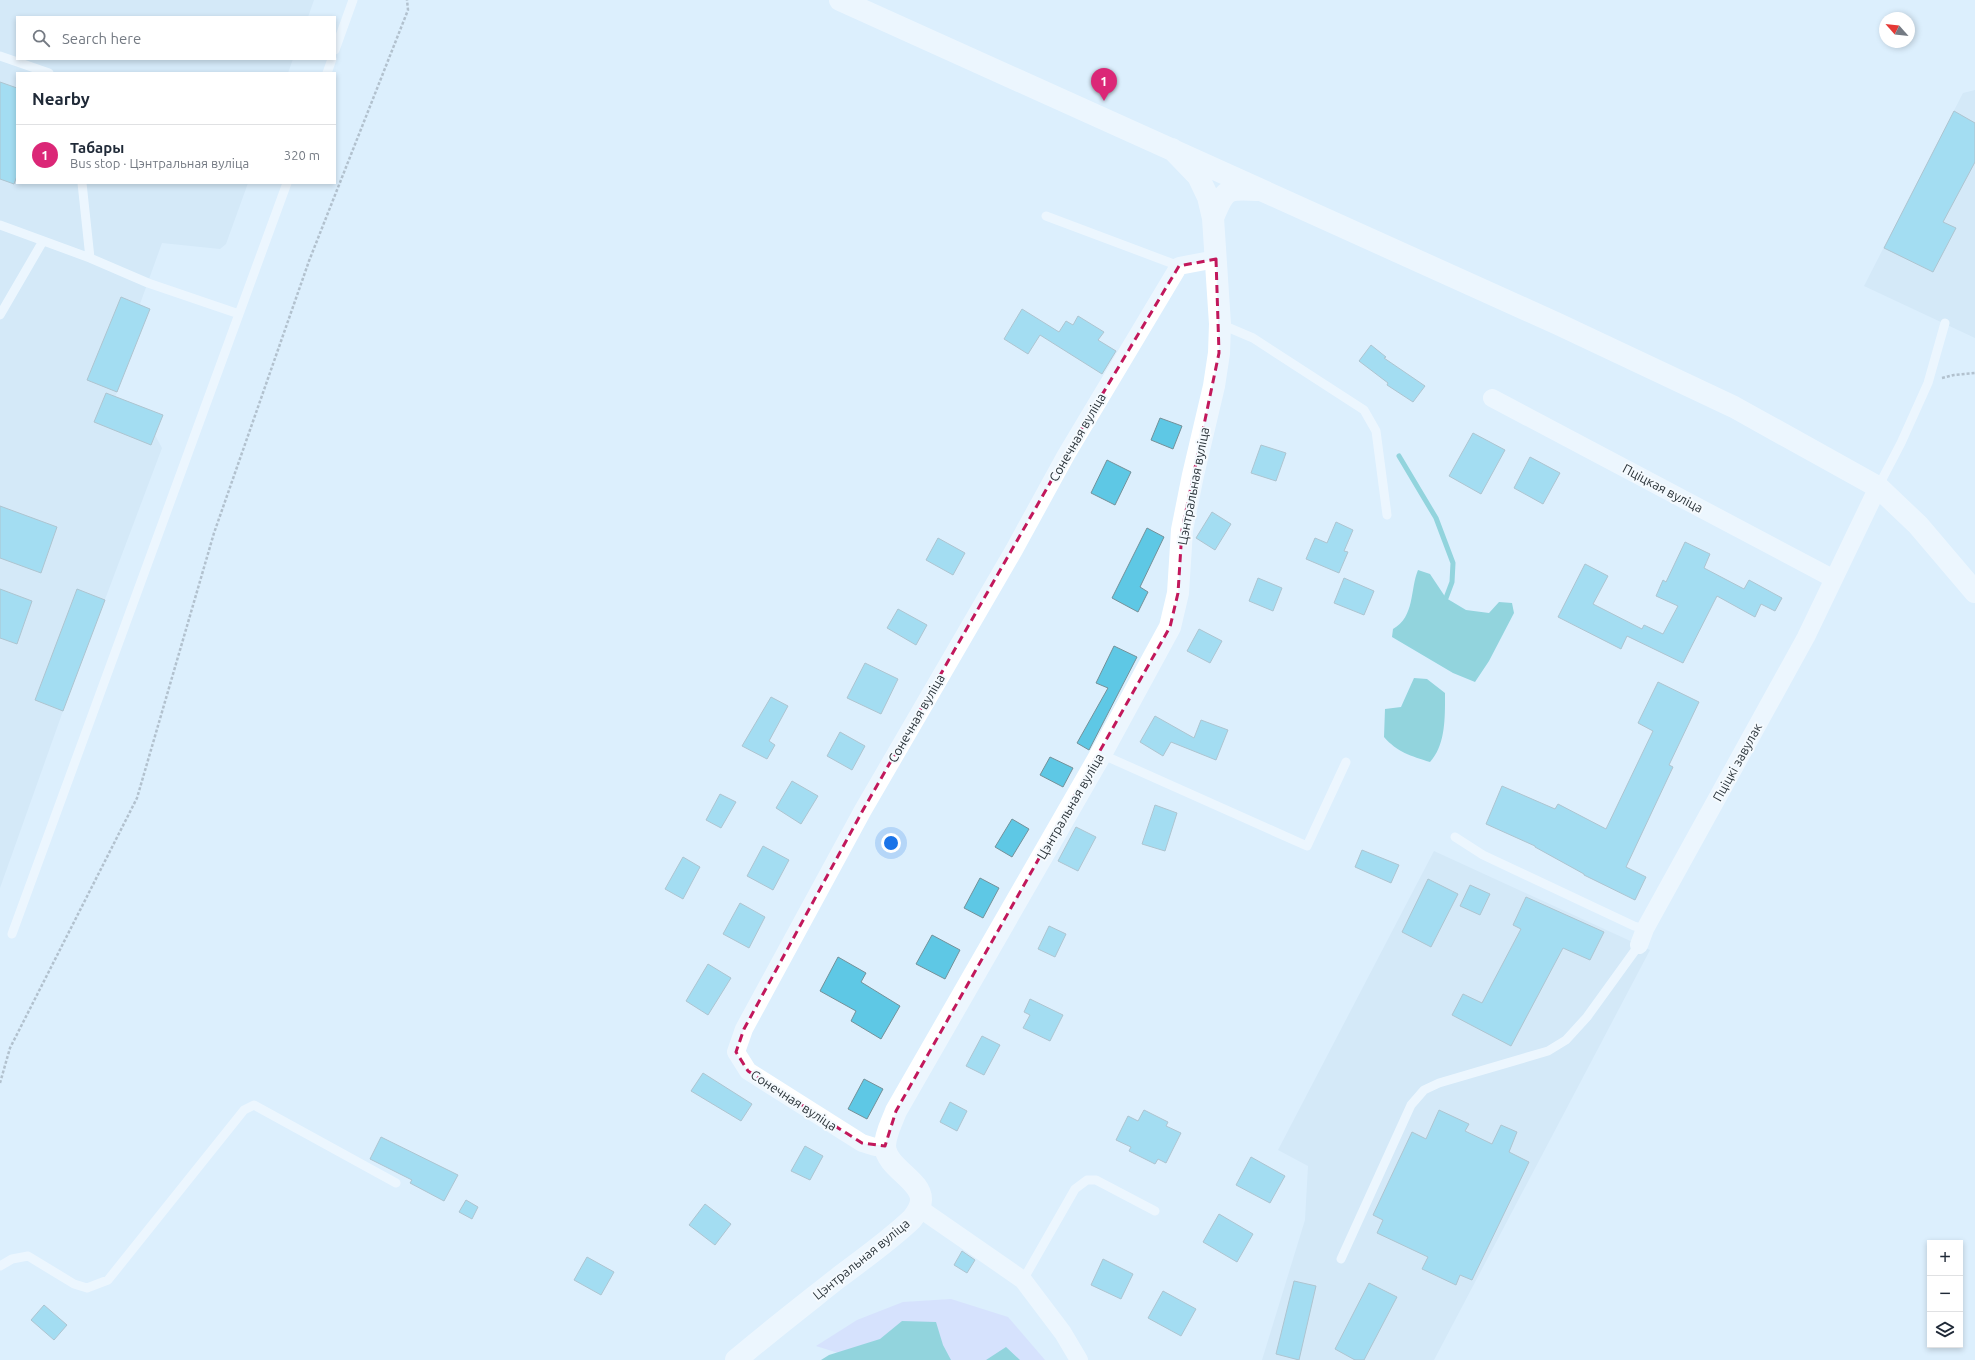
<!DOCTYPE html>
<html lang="en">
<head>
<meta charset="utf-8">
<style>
  body { margin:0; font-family:Ubuntu,sans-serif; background:#f2f2f3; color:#1f2937 }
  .controls { position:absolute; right:12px; bottom:12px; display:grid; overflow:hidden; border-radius:0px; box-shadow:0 2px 6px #0003 }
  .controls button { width:36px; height:36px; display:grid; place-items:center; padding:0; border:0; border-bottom:1px solid #e0e1e3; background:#fff; color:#1f2937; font:20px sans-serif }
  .compass { position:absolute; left:1879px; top:12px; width:36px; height:36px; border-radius:50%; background:#fff; box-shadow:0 2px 6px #0003; rotate:297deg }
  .you { position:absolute; left:891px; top:843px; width:14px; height:14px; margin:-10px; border:3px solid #fff; border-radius:50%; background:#1a73e8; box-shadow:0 0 0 6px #1a73e833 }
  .badge { display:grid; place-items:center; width:26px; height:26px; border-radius:50%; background:#db2777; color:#fff; font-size:13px; font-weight:700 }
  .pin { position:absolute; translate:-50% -33px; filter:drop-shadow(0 1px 2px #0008) }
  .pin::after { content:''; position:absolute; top:21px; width:14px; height:12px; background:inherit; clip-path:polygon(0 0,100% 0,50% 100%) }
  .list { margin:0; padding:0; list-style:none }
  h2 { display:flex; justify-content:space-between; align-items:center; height:52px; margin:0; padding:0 16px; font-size:17px }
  h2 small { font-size:13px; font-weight:400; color:#747a83 }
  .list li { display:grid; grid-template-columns:26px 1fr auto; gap:12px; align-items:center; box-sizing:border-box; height:60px; padding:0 16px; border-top:1px solid #e0e1e3 }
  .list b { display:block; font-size:15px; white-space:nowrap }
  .list p { margin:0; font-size:13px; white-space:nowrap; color:#747a83 }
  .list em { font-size:13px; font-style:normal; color:#747a83 }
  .icon { flex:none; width:22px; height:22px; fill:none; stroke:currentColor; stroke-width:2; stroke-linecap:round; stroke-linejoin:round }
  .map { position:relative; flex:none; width:1975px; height:1360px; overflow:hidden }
  .search { position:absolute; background:#fff; box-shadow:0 2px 6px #0003; left:16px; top:16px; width:320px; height:44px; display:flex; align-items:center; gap:10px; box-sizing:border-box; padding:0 14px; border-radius:0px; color:#747a83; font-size:15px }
  .panel { position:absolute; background:#fff; box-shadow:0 2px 6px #0003; left:16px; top:72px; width:320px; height:112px; border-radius:0px }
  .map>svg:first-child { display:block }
  .built { fill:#c9e2f2 }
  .green { fill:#ced3fc }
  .water { fill:#38b3b7 }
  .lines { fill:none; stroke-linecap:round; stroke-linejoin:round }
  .stream { stroke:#38b3b7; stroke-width:5 }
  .building { fill:#5ec8e5; stroke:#749199 }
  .path { stroke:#7e8b95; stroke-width:2.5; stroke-dasharray:3 2; stroke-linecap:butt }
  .lane { stroke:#fff; stroke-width:9 }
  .street { stroke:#fff; stroke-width:18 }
  .secondary { stroke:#fff; stroke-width:22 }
  .marked { fill:none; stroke:#c2185b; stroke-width:3; stroke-dasharray:8 5; stroke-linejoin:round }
  .labels { text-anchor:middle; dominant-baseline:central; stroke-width:4; stroke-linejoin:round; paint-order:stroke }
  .street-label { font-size:13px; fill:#2c353b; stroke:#f5fafe }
</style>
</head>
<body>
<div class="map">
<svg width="1975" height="1360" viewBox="0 0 1975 1360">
  <rect width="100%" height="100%" fill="#dceffd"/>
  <!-- built -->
  <path class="built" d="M0,0h314l-6,17h-291v42h276l-5,14h-271v110h231l-22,61 -6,5 -58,-6 -22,61 10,5 -35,88 48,18 -8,20 7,13 -99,263 -63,177z
    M1975,90v248l-111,-52 99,-193z
    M1434,851l216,99 -216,410h-172l43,-140 3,-54 -30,-16z"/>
  <!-- green -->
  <path class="green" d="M951,1299l57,18 37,43h-113l-81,-3 -35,-11 41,-26 46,-18z"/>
  <!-- water -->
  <path class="water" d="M1418,570l12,4 16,24 20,12 23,3 10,-11 13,1 2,10 -25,48 -14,21 -22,-9 -61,-36 1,-8c22,-12 17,-40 25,-59z
    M1414,678l13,1 18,14c0,23 1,52 -15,69 -19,-6 -33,-10 -46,-25l1,-28 16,-2z
    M902,1321l34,1 7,23 8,15h-130l8,-5 51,-16z
    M1006,1347l14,13h-34z"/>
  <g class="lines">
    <!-- stream -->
    <path class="stream" d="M1399,456l37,62 17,45 -1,19 -6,16"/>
  </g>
  <!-- building -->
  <path class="building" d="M0,82l17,6v88l-3,8 -14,-5z
    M1954,111l21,12v39l-32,60 13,6 -23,44 -49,-24z
    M121,297l29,12 -33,83 -30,-12z
    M1022,309l37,23 7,-11 7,4 5,-9 26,16 -6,8 18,11 -14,23 -62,-39 -12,19 -24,-15z
    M1371,345l15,12 -2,1 41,28 -12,16 -26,-17 1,-2 -29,-22z
    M106,393l57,22 -12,30 -57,-23z
    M1160,418l22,8 -9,23 -22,-9z
    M1473,433l32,17 -24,44 -32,-18z
    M1261,445l25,8 -10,28 -25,-8z
    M1530,457l30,16 -17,31 -29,-16z
    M1107,460l24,12 -16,33 -24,-12z
    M0,506l57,21 -16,46 -41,-15z
    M1212,512l19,12 -16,26 -19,-12z
    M1336,522l17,8 -9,21 4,1 -9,21 -33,-14 9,-21 12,5z
    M1147,528l17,9 -24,50 8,5 -10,20 -26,-14z
    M938,538l27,15 -12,22 -27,-15z
    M1685,542l25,12 -6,14 40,21 5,-9 33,18 -7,13 -14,-7 -6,13 -38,-21 -34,67 -56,-27 -6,13 -63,-32 27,-53 23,12 -15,28 49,25 2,-4 19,9 15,-28 -22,-10 7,-16 3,2z
    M1258,578l24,10 -9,23 -24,-10z
    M1344,578l30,13 -10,24 -30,-12z
    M0,589l32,12 -15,43 -17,-6z
    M77,589l28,11 -42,111 -28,-11z
    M898,609l29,16 -11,20 -29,-17z
    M1199,629l23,12 -12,22 -23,-12z
    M1114,646l23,11 -48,93 -12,-7 31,-55 -12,-5z
    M865,663l33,16 -17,35 -34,-16z
    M1658,682l41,20 -30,63 4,2 -47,100 20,10 -11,23 -51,-25v-1l-49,-27v-1l-49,-22 16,-38 53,23 3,-5 48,25 47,-98 -15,-8z
    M771,697l17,9 -19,35 6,4 -8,14 -25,-13z
    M1155,716l39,22 7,-18 27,10 -12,30 -45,-18 -8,14 -23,-14z
    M840,732l25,14 -13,24 -25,-14z
    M1050,757l23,11 -10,19 -23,-12z
    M792,781l26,15 -17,28 -25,-16z
    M720,794l16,8 -15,26 -15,-8z
    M1155,805l22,8 -12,38 -23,-7z
    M1012,819l17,10 -17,28 -17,-10z
    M1076,827l20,10 -18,34 -20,-10z
    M763,846l26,14 -16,30 -26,-14z
    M1362,850l37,15 -8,18 -36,-16z
    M683,857l17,10 -17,32 -18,-10z
    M980,878l19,10 -16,30 -19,-10z
    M1428,879l30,15 -27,53 -29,-15z
    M1470,885l20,9 -10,21 -20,-9z
    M1526,897l78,35 -14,28 -27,-12 -52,98 -59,-31 11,-21 19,9 39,-74 -8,-4z
    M740,903l25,14 -16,31 -26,-14z
    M1049,926l17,8 -11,23 -17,-8z
    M932,935l28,15 -15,29 -29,-15z
    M838,957l28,16 -5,9 39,24 -19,33 -30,-18 5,-10 -36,-20z
    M708,964l23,14 -23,37 -22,-14z
    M1030,999l33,16 -13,26 -27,-13 7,-13 -6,-3z
    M982,1036l18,9 -16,30 -18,-9z
    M703,1073l49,31 -11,17 -50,-30z
    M864,1079l19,10 -16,30 -19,-10z
    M950,1102l17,9 -10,20 -17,-9z
    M1144,1110l24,12 -2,4 15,7 -15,30 -8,-4 -3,5 -26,-13 2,-4 -15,-7 12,-24 10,5z
    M1439,1110l30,14 -4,7 27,13 9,-19 16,7 -8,20 20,10 -57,118 -12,-5 -4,10 -34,-16 6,-12 -51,-24 6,-13 -10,-5 39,-83 14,7z
    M381,1137l77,38 -14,26 -34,-18 2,-3 -42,-21z
    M805,1146l18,10 -13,24 -19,-9z
    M1251,1157l34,19 -15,27 -34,-18z
    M466,1200l12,7 -6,12 -13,-7z
    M705,1204l26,20 -16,21 -26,-20z
    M1219,1214l34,20 -16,28 -34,-20z
    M962,1251l13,9 -8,13 -13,-8z
    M587,1257l27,15 -13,23 -27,-15z
    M1103,1259l30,15 -12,25 -30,-14z
    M1294,1281l22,5 -17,74 -23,-6z
    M1369,1283l28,14 -33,63h-9l-20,-11z
    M1163,1291l33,18 -15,27 -33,-18z
    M44,1305l23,20 -13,15 -23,-20z"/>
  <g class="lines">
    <!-- path -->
    <path class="path" d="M1942,378l12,-3 21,-2
      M0,1083l10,-35 127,-250 77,-265 95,-272 99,-251 -1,-10"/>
    <!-- lane -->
    <path class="lane" d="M335,50l18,-50
      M0,56l49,17
      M327,73l5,-14
      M82,183l8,75
      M1046,216l133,50
      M0,225l90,33 58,25 91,31
      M0,315l43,-74
      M1220,324l33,14 111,72 12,21 11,84
      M1878,487l23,-44 27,-60 17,-60
      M1101,754l206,92 39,-84
      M1455,837l28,18 151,71 11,3
      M12,934l275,-751
      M1341,1259l70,-154 13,-15 15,-7 109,-32 18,-11 21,-23 52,-72
      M0,1266l12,-7 16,-3 46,28 13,4 21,-8 136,-170 10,-5 142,78
      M1023,1280l52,-91 12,-9h9l59,31"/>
    <!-- street -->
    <path class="street" d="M1492,398l342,181
      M1639,945l6,-16 161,-292 72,-150
      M885,1146l-10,1 -13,-4 -114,-72 -12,-19 8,-23 119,-219 151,-260 52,-95 113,-189 37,-7
      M919,1208l104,72 40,53 16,27"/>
    <!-- secondary -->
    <path class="secondary" d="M840,0l718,324 176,83 144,80 40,38 57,67
      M1213,218c12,-30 14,-30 45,-28
      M736,1360c33,-28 68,-55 102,-82 25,-19 51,-37 74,-59 4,-5 9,-12 9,-19 1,-20 -35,-32 -36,-54 0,-12 7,-24 11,-35l205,-357 69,-127 8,-34 4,-63 11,-55 21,-89 5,-33 1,-29 -7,-106 -5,-21 -10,-21 -26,-27"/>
  </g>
  <!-- marked area -->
  <path d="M0 0H1975V1360H0ZM1216,259l3,94 -37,177 -4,63 -8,34 -274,484 -11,35 -23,-3 -114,-72 -12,-19 8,-23 119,-219 203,-355 113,-189z" fill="#dceffd" fill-opacity=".55" fill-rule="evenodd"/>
  <path class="marked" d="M1216,259l3,94 -37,177 -4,63 -8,34 -274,484 -11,35 -23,-3 -114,-72 -12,-19 8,-23 119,-219 203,-355 113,-189z"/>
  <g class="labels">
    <!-- street labels -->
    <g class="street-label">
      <text transform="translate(1077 437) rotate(-60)">Сонечная вуліца</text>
      <text transform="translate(1193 486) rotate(-79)">Цэнтральная вуліца</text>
      <text transform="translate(1663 488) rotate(28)">Пціцкая вуліца</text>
      <text transform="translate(916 718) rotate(-60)">Сонечная вуліца</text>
      <text transform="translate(1737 762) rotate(-61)">Пціцкі завулак</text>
      <text transform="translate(1070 806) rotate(-60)">Цэнтральная вуліца</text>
      <text transform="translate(794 1100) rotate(33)">Сонечная вуліца</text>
      <text transform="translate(861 1259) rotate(-39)">Цэнтральная вуліца</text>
    </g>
  </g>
</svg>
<div class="controls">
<button>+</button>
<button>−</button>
<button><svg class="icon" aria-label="layers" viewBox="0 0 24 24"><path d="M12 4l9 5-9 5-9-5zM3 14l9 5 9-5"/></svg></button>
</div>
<svg class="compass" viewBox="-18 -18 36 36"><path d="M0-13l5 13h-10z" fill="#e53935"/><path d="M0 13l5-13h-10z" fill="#747a83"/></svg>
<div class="you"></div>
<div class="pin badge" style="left:1104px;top:101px">1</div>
<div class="search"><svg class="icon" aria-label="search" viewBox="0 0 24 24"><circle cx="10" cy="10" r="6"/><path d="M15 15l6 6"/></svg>Search here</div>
<section class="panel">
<h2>Nearby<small></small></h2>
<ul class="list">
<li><span class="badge">1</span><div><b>Табары</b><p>Bus stop · Цэнтральная вуліца</p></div><em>320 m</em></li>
</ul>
</section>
</div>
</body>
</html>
